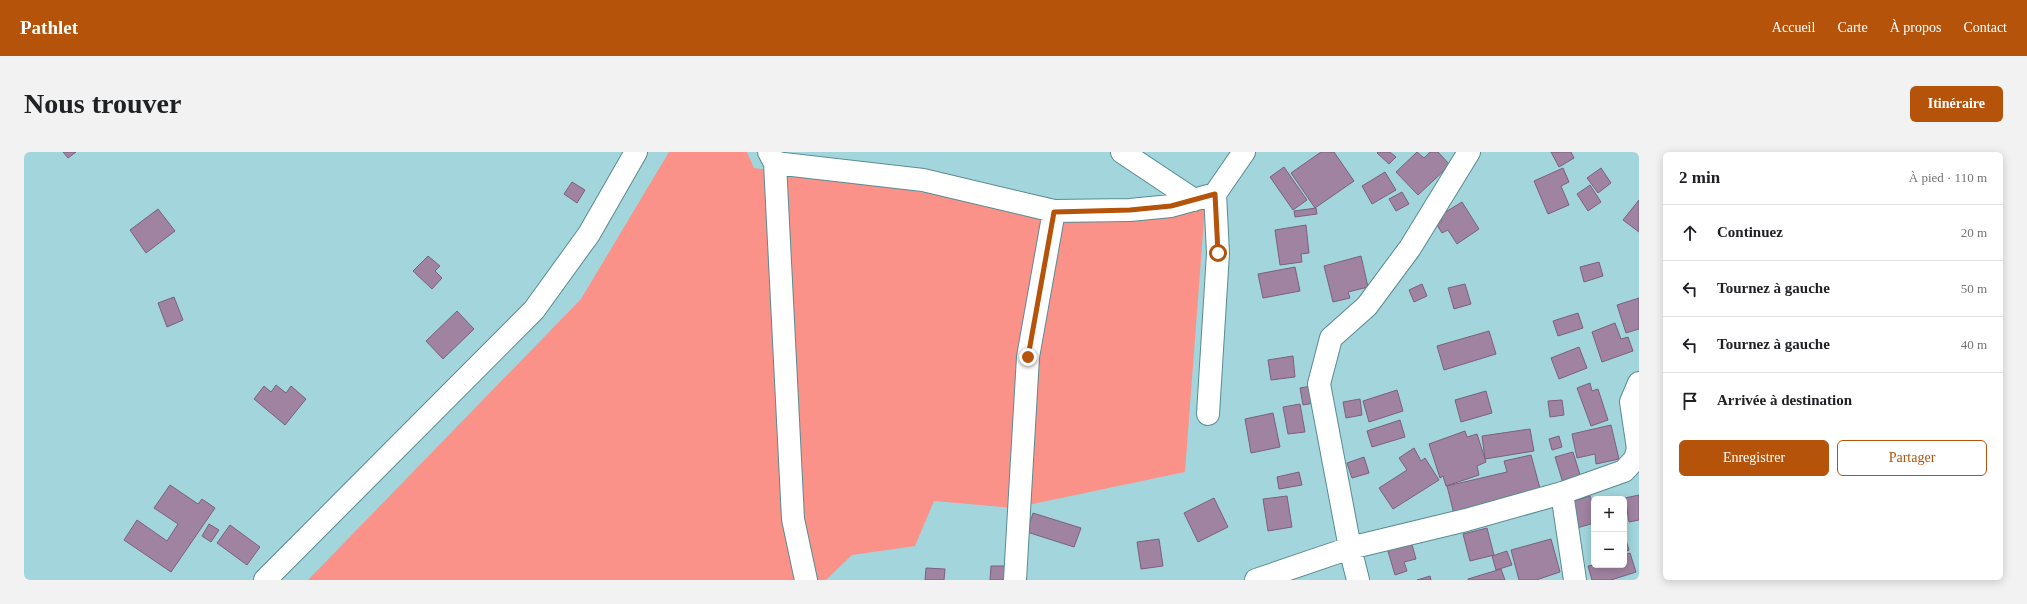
<!DOCTYPE html>
<html lang="fr">
<head>
<meta charset="utf-8">
<style>
  body { margin:0; font-family:"Times New Roman",serif; background:#f2f2f2; color:#202124 }
  .controls { position:absolute; right:12px; bottom:12px; display:grid; overflow:hidden; border-radius:6px; box-shadow:0 2px 10px #0003 }
  .controls button { width:36px; height:36px; display:grid; place-items:center; padding:0; border:0; border-bottom:1px solid #e0e0e0; background:#fff; color:#202124; font:20px sans-serif }
  .stop { position:absolute; width:12px; height:12px; margin:-9px; border:3px solid #b45309; border-radius:50%; background:#fff }
  .stop.end { background:#b45309; border-color:#fff; box-shadow:0 1px 4px #0008 }
  .list { margin:0; padding:0; list-style:none }
  h2 { display:flex; justify-content:space-between; align-items:center; height:52px; margin:0; padding:0 16px; font-size:17px }
  h2 small { font-size:13px; font-weight:400; color:#757577 }
  .list li { display:grid; grid-template-columns:26px 1fr auto; gap:12px; align-items:center; box-sizing:border-box; height:56px; padding:0 16px; border-top:1px solid #e0e0e0 }
  .list b { display:block; font-size:15px; white-space:nowrap }
  .list em { font-size:13px; font-style:normal; color:#757577 }
  .actions { display:flex; gap:8px; padding:12px 16px }
  .actions a { flex:1; padding:9px 0; border:1px solid #b45309; border-radius:6px; text-align:center; font-size:14px; color:#b45309 }
  .actions .main { background:#b45309; color:#fff }
  .icon { flex:none; width:22px; height:22px; fill:none; stroke:currentColor; stroke-width:2; stroke-linecap:round; stroke-linejoin:round }
  .map { position:relative; flex:none; width:1615px; height:428px; overflow:hidden; border-radius:6px }
  header { display:flex; align-items:center; gap:24px; box-sizing:border-box; height:56px; padding:0 20px; background:#b45309; color:#fff }
  header strong { font-size:19px }
  nav { display:flex; gap:22px; margin-inline-start:auto; font-size:14px }
  .intro { display:flex; align-items:center; justify-content:space-between; box-sizing:border-box; height:96px; padding:0 24px }
  h1 { margin:0; font-size:28px }
  .button { padding:10px 18px; border-radius:6px; background:#b45309; color:#fff; font-size:14px; font-weight:700 }
  main { display:flex; gap:24px; padding:0 24px }
  aside { flex:1; background:#fff; border-radius:6px; box-shadow:0 2px 10px #0003 }
  .map>svg:first-child { display:block }
  .green { fill:#fb928a }
  .building { fill:#a083a1; stroke:#7b607c }
  .lines { fill:none; stroke-linecap:round; stroke-linejoin:round }
  .minor-casing { stroke:#598b90; stroke-width:24 }
  .minor { stroke:#fff; stroke-width:22 }
  .route { stroke:#b45309; stroke-width:5 }
</style>
</head>
<body>
<header>
<strong>Pathlet</strong>
<nav><a>Accueil</a><a>Carte</a><a>À propos</a><a>Contact</a></nav>
</header>
<div class="intro"><h1>Nous trouver</h1><a class="button">Itinéraire</a></div>
<main>
<div class="map">
<svg width="1615" height="428" viewBox="0 0 1615 428">
  <rect width="100%" height="100%" fill="#a2d6dc"/>
  <!-- green -->
  <path class="green" d="M645,0h78l7,16 306,44 145,-6 -20,266 -171,36 -80,-7 -19,45 -63,9 -26,25h-518l273,-281z"/>
  <!-- building -->
  <path class="building" d="M39,0h13l-8,6z
    M1297,0h13l20,29 -39,27 -24,-35z
    M1354,0h12l6,5 -7,7 -12,-11z
    M1393,0l7,6 6,-6h8l12,13 -32,30 -22,-23z
    M1527,0h20l3,6 -15,9z
    M1260,15l23,33 -14,10 -23,-33z
    M1539,16l6,14 -8,4 8,19 -21,9 -14,-33z
    M1577,16l10,15 -13,10 -11,-15z
    M1361,20l11,18 -24,14 -10,-18z
    M548,30l13,8 -8,13 -13,-9z
    M1566,33l11,17 -13,9 -11,-17z
    M1378,40l7,12 -13,7 -7,-12z
    M1615,48v32l-16,-12z
    M1438,50l17,27 -22,15 -9,-14 -6,3 -5,-8 5,-4 -3,-5z
    M1292,56l1,6 -22,3 -1,-6z
    M134,57l17,22 -29,22 -16,-23z
    M1282,73l3,28 -8,1 1,8 -22,3 -5,-35z
    M404,104l12,10 -5,5 7,7 -10,11 -19,-18z
    M1337,104l7,31 -20,5 2,6 -17,4 -9,-36z
    M1575,110l4,14 -19,6 -4,-15z
    M1271,115l5,24 -37,7 -5,-24z
    M1398,132l5,12 -13,6 -5,-12z
    M1441,132l6,20 -17,5 -6,-21z
    M150,145l9,23 -16,7 -9,-24z
    M1615,146v31l-13,4 -9,-28z
    M433,159l17,18 -31,30 -17,-18z
    M1554,161l5,15 -25,8 -5,-15z
    M1591,171l6,16 7,-2 5,14 -31,11 -10,-30z
    M1465,179l7,23 -52,16 -7,-24z
    M1555,195l8,21 -28,11 -8,-21z
    M1269,204l2,21 -24,3 -3,-20z
    M1566,231l2,8 6,-2 10,31 -17,6 -14,-38z
    M252,233l10,8 5,-7 15,13 -21,26 -31,-26 10,-13 7,6z
    M1293,233l3,17 -17,3 -3,-17z
    M1373,238l6,21 -34,11 -6,-21z
    M1462,239l6,22 -31,9 -6,-22z
    M1336,247l2,16 -16,3 -3,-16z
    M1538,248l2,15 -14,2 -2,-16z
    M1276,252l5,28 -17,2 -5,-27z
    M1249,261l7,34 -29,6 -6,-34z
    M1376,268l5,17 -33,10 -5,-16z
    M1587,273l8,34 -23,5 -1,-10 -18,4 -5,-24z
    M1506,277l4,22 -49,8 -3,-23z
    M1441,279l2,6 10,-3 9,28 -9,4 2,9 -33,11 -3,-10 -3,2 -11,-34z
    M1535,284l3,11 -10,3 -3,-11z
    M1390,296l7,13 4,-3 14,22 -46,29 -14,-21 28,-18 -8,-12z
    M1549,300l8,26 -18,5 -8,-26z
    M1507,303l10,37 -87,22 -7,-28 60,-14 -3,-11z
    M1340,305l5,16 -17,5 -5,-15z
    M1275,320l3,13 -23,4 -2,-12z
    M146,333l28,19 4,-5 13,9 -44,64 -47,-32 13,-20 30,21 11,-17 -24,-16z
    M1615,343v25l-10,2 -4,-24z
    M1263,344l5,31 -24,4 -5,-32z
    M1566,344l4,14v13l-17,5 -7,-26z
    M1190,346l14,29 -30,15 -14,-29z
    M1009,361l48,15 -7,19 -47,-15z
    M185,372l10,6 -8,12 -9,-6z
    M206,373l30,22 -13,18 -30,-22z
    M1463,376l7,27 -24,6 -7,-27z
    M1385,382l7,25 -12,3 3,9 -12,4 -10,-34z
    M1600,382l5,16 -5,2z
    M1135,387l4,27 -22,3 -4,-27z
    M1527,387l9,33 -24,8h-17l-8,-30z
    M1483,399l5,14 -16,5 -4,-14z
    M1606,401l6,19 -25,8h-19l-4,-14 6,-1h30v-10z
    M967,414h16l-1,14h-16z
    M902,416l19,1 -1,11h-19z
    M1477,417l4,11h-37v-1z
    M1406,424l1,4h-14z"/>
  <g class="lines">
    <defs>
      <path id="minor" d="M745,0l6,11 148,17 131,31 76,-1 41,-4 44,-12 29,-42
        M1098,0l72,48
        M751,11l18,356 13,61
        M1184,262l10,-161 -3,-59
        M1538,341l13,87
        M241,428l269,-270 55,-76 47,-82
        M991,428l13,-223 26,-146
        M1232,428l94,-32 116,-28 96,-27 62,-22 11,-12 3,-10 -7,-47 8,-19
        M1334,428l-8,-32 -31,-164 12,-46 36,-32 43,-58 59,-96"/>
    </defs>
    <!-- minor casing -->
    <use href="#minor" class="minor-casing"/>
    <!-- minor -->
    <use href="#minor" class="minor"/>
  </g>
  <g class="lines">
    <!-- route -->
    <path class="route" d="M1004,205l26,-145 76,-2 41,-4 44,-12 3,59"/>
  </g>
</svg>
<div class="controls">
<button>+</button>
<button>−</button>
</div>
<div class="stop" style="left:1194px;top:101px"></div>
<div class="stop end" style="left:1004px;top:205px"></div>
</div>
<aside>
<h2>2 min<small>À pied · 110 m</small></h2>
<ul class="list">
<li><svg class="icon" aria-label="ahead" viewBox="0 0 24 24"><path d="M12 20V5M6 11l6-6 6 6"/></svg><div><b>Continuez</b></div><em>20 m</em></li>
<li><svg class="icon" aria-label="left" viewBox="0 0 24 24"><path d="M17 20v-9H6M10 6l-5 5 5 5"/></svg><div><b>Tournez à gauche</b></div><em>50 m</em></li>
<li><svg class="icon" aria-label="left" viewBox="0 0 24 24"><path d="M17 20v-9H6M10 6l-5 5 5 5"/></svg><div><b>Tournez à gauche</b></div><em>40 m</em></li>
<li><svg class="icon" aria-label="arrive" viewBox="0 0 24 24"><path d="M6 21V4h12l-3 4 3 4H6"/></svg><div><b>Arrivée à destination</b></div></li>
</ul>
<div class="actions"><a class="main">Enregistrer</a><a>Partager</a></div>
</aside>
</main>
</body>
</html>
